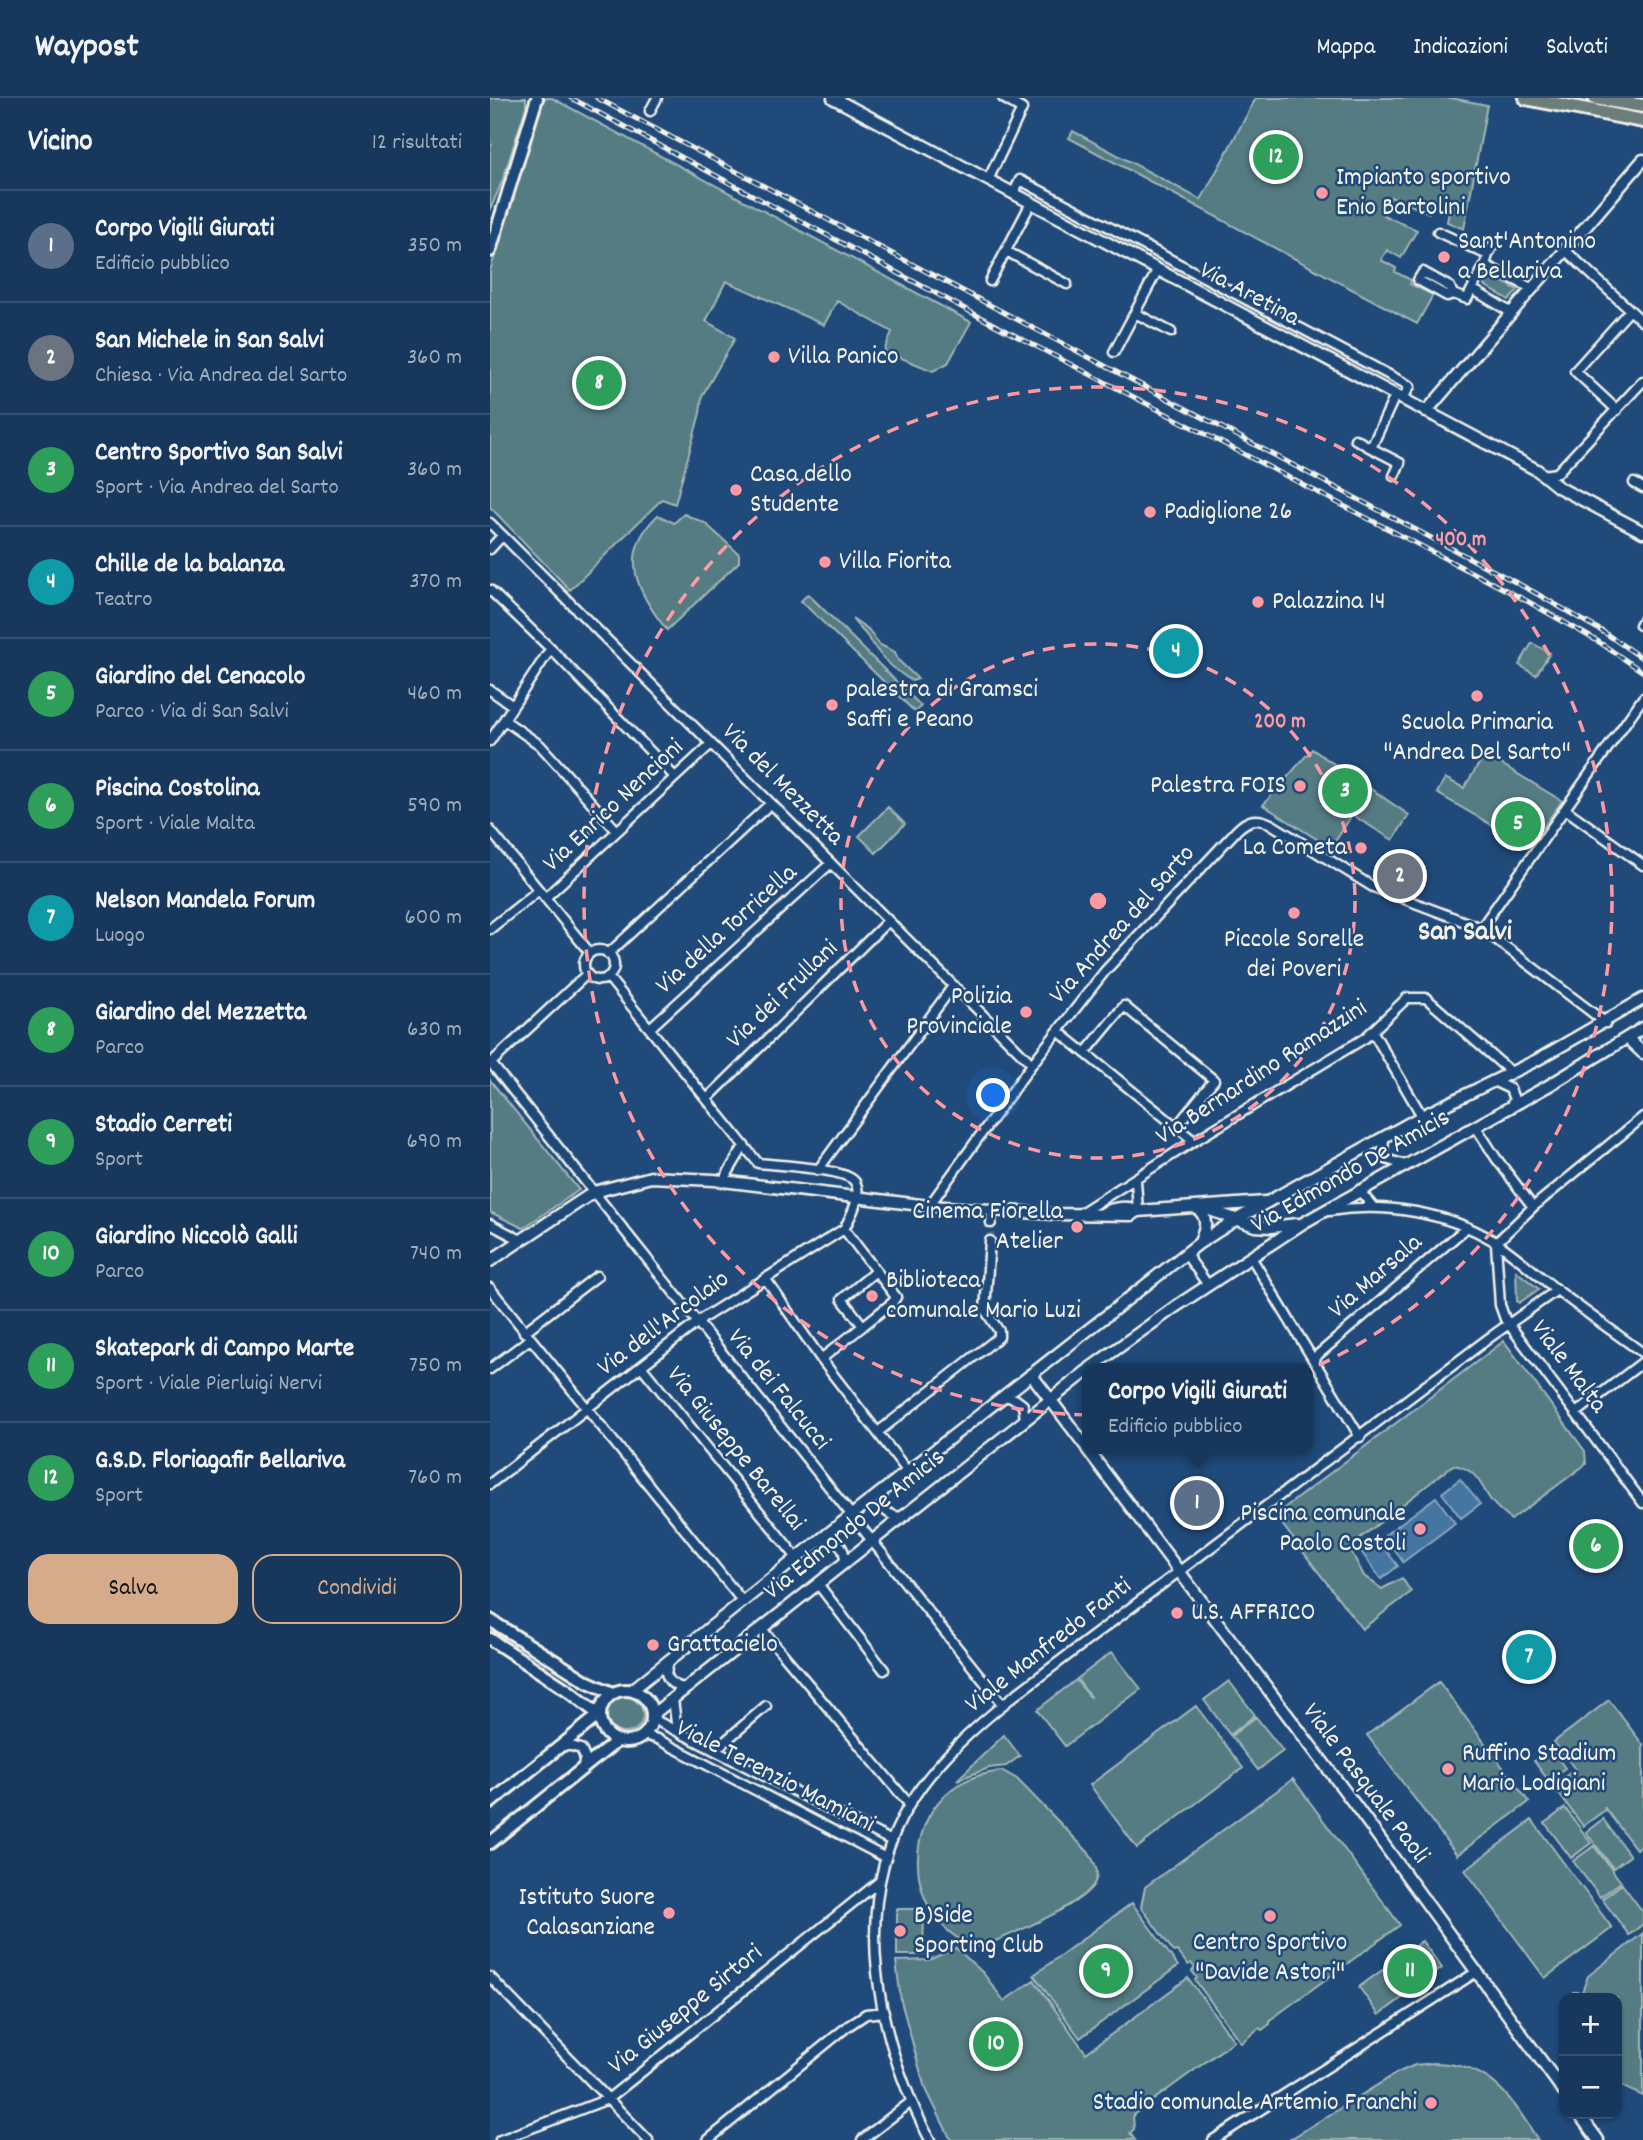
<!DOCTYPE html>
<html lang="it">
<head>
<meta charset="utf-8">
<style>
  body { margin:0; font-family:Dekko,sans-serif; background:#244365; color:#f1f3f6 }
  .controls { position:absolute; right:21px; bottom:21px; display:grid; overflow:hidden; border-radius:14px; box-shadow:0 2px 5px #0004 }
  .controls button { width:63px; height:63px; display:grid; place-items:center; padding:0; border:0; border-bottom:2px solid #365272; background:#17385c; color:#f1f3f6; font:35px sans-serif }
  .you { position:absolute; left:504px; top:998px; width:24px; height:24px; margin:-18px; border:5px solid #fff; border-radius:50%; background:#1a73e8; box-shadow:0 0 0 10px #1a73e833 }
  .badge { display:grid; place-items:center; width:46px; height:46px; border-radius:50%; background:#d6ab8b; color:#fff; font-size:23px; font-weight:700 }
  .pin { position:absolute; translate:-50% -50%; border:4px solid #fff; box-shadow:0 2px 7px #0006 }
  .popup { position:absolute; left:592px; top:1265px; width:231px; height:91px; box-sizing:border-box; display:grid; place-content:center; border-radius:14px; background:#17385c; filter:drop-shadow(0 2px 5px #0005); font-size:23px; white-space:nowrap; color:#9eacbb }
  .popup b { font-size:26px; color:#f1f3f6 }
  .popup::after { content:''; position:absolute; left:50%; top:100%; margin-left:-14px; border:14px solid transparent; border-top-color:#17385c }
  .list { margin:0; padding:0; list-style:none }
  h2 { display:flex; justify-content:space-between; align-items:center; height:91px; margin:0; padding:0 28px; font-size:30px }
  h2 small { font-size:23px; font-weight:400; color:#9eacbb }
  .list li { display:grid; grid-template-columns:46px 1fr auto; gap:21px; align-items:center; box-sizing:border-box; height:112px; padding:0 28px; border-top:2px solid #365272 }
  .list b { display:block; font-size:26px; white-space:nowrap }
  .list p { margin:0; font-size:23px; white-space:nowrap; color:#9eacbb }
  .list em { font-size:23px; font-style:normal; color:#9eacbb }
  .actions { display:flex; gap:14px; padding:21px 28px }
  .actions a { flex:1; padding:16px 0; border:2px solid #d6ab8b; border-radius:21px; text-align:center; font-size:24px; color:#d6ab8b }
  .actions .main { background:#d6ab8b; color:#111 }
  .map { position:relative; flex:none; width:1153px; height:2042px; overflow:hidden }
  header { display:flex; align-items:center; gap:42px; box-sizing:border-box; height:98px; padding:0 35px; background:#17385c; border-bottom:2px solid #365272 }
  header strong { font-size:33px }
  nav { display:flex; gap:38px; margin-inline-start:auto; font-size:24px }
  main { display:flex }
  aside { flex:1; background:#17385c }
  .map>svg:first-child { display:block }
  .green { fill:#547c83; stroke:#a4b6b6; stroke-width:2 }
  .water { fill:#4574a1; stroke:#8ba6bd; stroke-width:2 }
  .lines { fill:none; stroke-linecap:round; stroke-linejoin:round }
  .minor-tunnel { stroke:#3f638a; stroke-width:8; stroke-dasharray:8 4; stroke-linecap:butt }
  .minor-casing { stroke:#f4f1e8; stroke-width:13 }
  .tertiary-casing { stroke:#f4f1e8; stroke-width:15 }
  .secondary-casing { stroke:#f4f1e8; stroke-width:16 }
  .primary-casing { stroke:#f4f1e8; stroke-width:18 }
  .minor { stroke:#1f4a7a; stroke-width:8 }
  .tertiary { stroke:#1f4a7a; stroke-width:10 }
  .secondary { stroke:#1f4a7a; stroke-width:10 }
  .primary { stroke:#6c7e7c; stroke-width:12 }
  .rail-casing { stroke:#f4f1e8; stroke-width:5 }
  .rail { stroke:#1f4a7a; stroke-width:2.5; stroke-dasharray:8; stroke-linecap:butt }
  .ring { fill:none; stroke:#ff9aa2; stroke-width:3.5; stroke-dasharray:12 9 }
  .poi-dot { fill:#ff9aa2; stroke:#1f4a7a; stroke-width:2.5 }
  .labels { text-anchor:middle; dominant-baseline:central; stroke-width:5; stroke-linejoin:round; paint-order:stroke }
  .poi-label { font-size:26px; fill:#f4f1e8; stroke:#1f4a7a; text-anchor:start }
  .street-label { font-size:26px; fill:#f4f1e8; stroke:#1f4a7a }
  .neighbourhood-label { font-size:28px; font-weight:bold; fill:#f4f1e8; stroke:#1f4a7a }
  .centre { fill:#ff9aa2; stroke:#1f4a7a; stroke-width:3.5 }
  .ring-label { font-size:21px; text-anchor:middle; font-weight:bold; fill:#ff9aa2; stroke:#1f4a7a; stroke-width:5; stroke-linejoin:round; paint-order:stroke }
</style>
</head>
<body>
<header>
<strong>Waypost</strong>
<nav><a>Mappa</a><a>Indicazioni</a><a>Salvati</a></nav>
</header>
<main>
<aside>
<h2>Vicino<small>12 risultati</small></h2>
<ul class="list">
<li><span class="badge" style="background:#5c6f8a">1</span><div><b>Corpo Vigili Giurati</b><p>Edificio pubblico</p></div><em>350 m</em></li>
<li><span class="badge" style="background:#6b7280">2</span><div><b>San Michele in San Salvi</b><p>Chiesa · Via Andrea del Sarto</p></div><em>360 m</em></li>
<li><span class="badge" style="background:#2e9e5b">3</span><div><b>Centro Sportivo San Salvi</b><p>Sport · Via Andrea del Sarto</p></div><em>360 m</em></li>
<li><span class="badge" style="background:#0f9aa8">4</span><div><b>Chille de la balanza</b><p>Teatro</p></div><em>370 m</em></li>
<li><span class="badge" style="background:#2e9e5b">5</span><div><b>Giardino del Cenacolo</b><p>Parco · Via di San Salvi</p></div><em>460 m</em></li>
<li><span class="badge" style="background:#2e9e5b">6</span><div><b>Piscina Costolina</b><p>Sport · Viale Malta</p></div><em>590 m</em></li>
<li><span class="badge" style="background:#0f9aa8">7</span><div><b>Nelson Mandela Forum</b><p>Luogo</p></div><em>600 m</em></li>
<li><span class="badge" style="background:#2e9e5b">8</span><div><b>Giardino del Mezzetta</b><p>Parco</p></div><em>630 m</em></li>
<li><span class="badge" style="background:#2e9e5b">9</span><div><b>Stadio Cerreti</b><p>Sport</p></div><em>690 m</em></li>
<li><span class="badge" style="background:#2e9e5b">10</span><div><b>Giardino Niccolò Galli</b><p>Parco</p></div><em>740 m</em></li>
<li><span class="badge" style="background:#2e9e5b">11</span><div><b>Skatepark di Campo Marte</b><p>Sport · Viale Pierluigi Nervi</p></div><em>750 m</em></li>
<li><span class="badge" style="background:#2e9e5b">12</span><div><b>G.S.D. Floriagafir Bellariva</b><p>Sport</p></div><em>760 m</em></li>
</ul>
<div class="actions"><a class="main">Salva</a><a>Condividi</a></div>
</aside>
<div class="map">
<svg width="1153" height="2042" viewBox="0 0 1153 2042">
  <rect width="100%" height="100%" fill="#1f4a7a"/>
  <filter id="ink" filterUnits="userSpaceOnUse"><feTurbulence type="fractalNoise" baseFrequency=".0143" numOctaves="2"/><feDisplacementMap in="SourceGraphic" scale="14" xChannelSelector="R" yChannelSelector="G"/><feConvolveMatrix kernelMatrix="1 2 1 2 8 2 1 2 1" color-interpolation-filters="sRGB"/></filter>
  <g filter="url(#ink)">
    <!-- green -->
    <path class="green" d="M0,0h36v9l-24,75 -12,28v-62l2,-3 -2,-1z
      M54,0h8l419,224 -23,41 -15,8 -49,-20 8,-19 -55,-31 -13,24 -98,-44 -20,40 29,17 -33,58 -2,17 -25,91 -13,-5 -92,91 -80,-83v-236z
      M766,0h195l36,7 -23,124 -17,-7 2,-10 -17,-6 -3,7 -38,-16 -8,18 34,15 -16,28 -14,-8 -6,10 15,8 -1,4 16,8 -1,4 23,11 -16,29 -348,-186 4,-7 128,69z
      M1000,177l28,15 -9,10 -25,-15z
      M194,416l21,9 34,31v8l-72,68c-30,-37 -50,-76 -9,-115l16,8z
      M318,496l113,112 -6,6 -114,-111z
      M362,520l16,11 12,16 15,7 3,8 20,19 -6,2c-21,-13 -32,-25 -45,-45 -5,-7 -11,-10 -15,-18z
      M1042,545l18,10 -14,22 -17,-10z
      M822,651l97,66 -16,25 -41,-25 -21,33 -68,-43z
      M995,656l77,47 -33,46 -92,-54 8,-15 19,10z
      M398,709l17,17 -29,29 -17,-17z
      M0,982l89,110 -56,38 -33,-16z
      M1026,1173l23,18 -20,14 -2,-2z
      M1014,1243l81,110 1,13 -75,56c-7,-7 -16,-13 -21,-21 -10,-16 -15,-31 -37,-34l-94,74 -8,12 13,25 18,13 20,-11 9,14 -49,37 -87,-114z
      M622,1554l29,37 -76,57 -28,-36 39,-30 15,18 -14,-19z
      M739,1583l26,34 -25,20 -26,-35z
      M949,1584l90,120 -72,53 -90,-120z
      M117 1617a18 18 0 1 1 36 0a18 18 0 1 1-36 0Z
      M1119,1602l34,45v99l-7,5 -32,-42 1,3 -22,16 -30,-40 22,-17 -21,-27z
      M706,1608l47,62 -106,80 -47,-63z
      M766,1619l27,34 -25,19 -27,-34z
      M514,1637l16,21 -14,10 -17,2 -32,12z
      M1061,1651l14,19 -17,12 -14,-19z
      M513,1673l14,8 71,73c6,9 12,19 7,30 -10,23 -89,54 -113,65 -15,-1 -26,-9 -37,-19 -36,-34 -36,-98 -1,-132 16,-16 37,-23 59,-25z
      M803,1681l107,146 -130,95v4l-8,6 -3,-2 -18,15 -46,-63 2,-2 -5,-7 3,-3 -4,-5 -3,2 -11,-14 -3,1 -33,-45 4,-20z
      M1075,1710l26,35 -20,15 -26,-35z
      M1113,1721l27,37 -17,12 -27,-36z
      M1042,1722l80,108 -67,50 -80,-108z
      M1104,1748l27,36 -21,15 -27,-36z
      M1132,1786l21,28v12l-14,11 -27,-36z
      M642,1805l46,63 -98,72 -46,-63z
      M407,1811h27l-1,46h-26z
      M1153,1835v163l-26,-12v-86h-44v-6h9l6,-16z
      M932,1843l20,27 -63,47 -20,-28z
      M466,1850l27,25 21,28 30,-21 52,73 102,-75 46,63 -101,74 1,14 -4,4 5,7h-184l-27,-55 -23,-84 -5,-40 33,-1z
      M944,1965c57,1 76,33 104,77h-249l108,-67 18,-8z"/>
    <!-- water -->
    <path class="water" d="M970,1381l20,25 -19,14 -19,-25z
      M946,1399l19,26 -52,39 -18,-27z
      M888,1442l20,26 -17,13 -19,-26z"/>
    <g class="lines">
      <!-- minor-tunnel -->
      <path class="minor-tunnel" d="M500,1143l1,-18"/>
      <defs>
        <path id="minor" d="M513,0l19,11
          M160,13l7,-13
          M498,82l34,-71
          M523,96l7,-14 390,206 -8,14
          M948,134l50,23 -3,10
          M516,153l61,33
          M1076,153l77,71
          M998,157l6,-11
          M500,183l41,-78
          M963,196l-3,-7 -27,-15 -5,8 29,16 6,-2 14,5 5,-10
          M645,215l36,19
          M1022,215l-40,-24 13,-24 48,24
          M624,254l43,-81
          M1127,312l-42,-39 55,-61
          M865,341l16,9
          M1053,377l14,-2 86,-92
          M904,378l6,-13 -29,-15 24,-52
          M1144,385l9,5
          M0,425l542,541
          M0,451l12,-13
          M0,492l63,61 122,126
          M1150,527l3,-5
          M0,592l23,16
          M14,622l36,25 77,86
          M0,643l61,-93
          M1075,711l78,56
          M0,732l100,123
          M55,800l165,-153
          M991,830l162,-230
          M0,831l49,-39
          M94 867a15 15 0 1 1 30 0a15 15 0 1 1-30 0Z
          M118,856l162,-150
          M160,930l181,-165
          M568,933l136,110
          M883,934l49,84
          M595,955l39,-47 90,74 -38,47
          M0,964l513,643
          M1,965l96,-89
          M1003,983l17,8 4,10 -3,8
          M217,1001l181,-178
          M986,1029l20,31 37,49
          M894,1040l-1,15 3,6 19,6
          M328,1072l135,-184
          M646,1082l2,31
          M233,1083l21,-35
          M869,1092l15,18
          M439,1108l103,-142 73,-93 132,-141c11,-11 20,-13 34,-6l102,63 108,41 125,95
          M839,1113c55,-9 117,1 165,30 22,14 42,33 63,49 28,22 57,42 86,63
          M589,1116l115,-73 171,-103 42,-40h19l86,75
          M501,1125l1,-12
          M0,1126l31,16
          M354,1131l52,68 -3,5 -30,24
          M1006,1145l4,62 5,14 138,184
          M1006,1145l37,-36 110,-90
          M695,1155l23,32
          M761,1159l109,180
          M275,1180l56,81 87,113
          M0,1190l253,314
          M34,1234l73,-56
          M331,1261l42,-33 -21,-27 34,-28
          M823,1261l153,-131
          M151,1268l156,192
          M0,1271l40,-30
          M514,1298l11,3 8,6 2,14
          M1086,1315l67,-51
          M388,1334l121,-95v-6l-14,-21 5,-69
          M0,1386l213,-166 141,-89c6,-11 19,-34 11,-47 -8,-14 -80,-17 -97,-19l-150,-186
          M393,1394c-4,15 2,23 18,25
          M334,1439c15,4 21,10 21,25
          M328,1486l66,86
          M272,1531l147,175
          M179,1563l-3,12c3,11 11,15 22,15
          M183,1601l4,32
          M163,1618l4,5 235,120
          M154,1637l13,4 229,119
          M72,1648h9l10,3 4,9 -3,11
          M225,1652l51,-44
          M0,1879l158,163
          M10,2042l108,-41 272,-218
          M218,2042l140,-114 18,-12 18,-2
          M372,2042l49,-38
          M440,2042c-52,-99 -83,-236 -19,-338 25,-41 66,-77 104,-107l474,-357 68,-48
          M723,2042l265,-169"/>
        <path id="tertiary" d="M343,0l704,372 21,17 85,45
          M936,314l217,-252
          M1137,940l16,15
          M706,1110c14,9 9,21 4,34
          M717,1111l48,17 16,1 26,-3
          M614,1115c9,-6 25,-7 34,-2
          M0,1163l104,-69 57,-15 63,3 215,26 124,8 79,1 6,-4 127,-9
          M600,1270l85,-61 128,-84 245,-137 95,-58
          M541,1276l56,74
          M597,1351l263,349 214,294
          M142,1592l165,-132 401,-314 39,-25 185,-103 115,-56 106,-61
          M162,1617l435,-344
          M1089,2016l19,26"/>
        <path id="secondary" d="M0,153l47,-153
          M0,1522l98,62 25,11
          M0,1541l79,52 30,24
          M110 1618a26 26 0 1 1 52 0a26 26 0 1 1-52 0Z
          M0,1705l109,-88
          M0,1745l127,-102"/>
        <path id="primary" d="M1036,0l117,23
          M1105,0l48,8"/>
      </defs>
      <!-- minor casing -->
      <use href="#minor" class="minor-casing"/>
      <!-- tertiary casing -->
      <use href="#tertiary" class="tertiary-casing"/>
      <!-- secondary casing -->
      <use href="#secondary" class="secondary-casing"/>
      <!-- primary casing -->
      <use href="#primary" class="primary-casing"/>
      <!-- minor -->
      <use href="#minor" class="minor"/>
      <!-- tertiary -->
      <use href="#tertiary" class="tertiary"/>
      <!-- secondary -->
      <use href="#secondary" class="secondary"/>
      <!-- primary -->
      <use href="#primary" class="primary"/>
      <defs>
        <path id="rail" d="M81,0l424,227 532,276 72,41 44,30
          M107,0l935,493 73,42 38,26"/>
      </defs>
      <!-- rail casing -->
      <use href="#rail" class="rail-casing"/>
      <!-- rail -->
      <use href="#rail" class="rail"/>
    </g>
  </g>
  <!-- distance rings -->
  <g class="ring">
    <circle cx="608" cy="803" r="257"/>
    <circle cx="608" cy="803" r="514"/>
  </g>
  <!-- markers -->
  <g class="poi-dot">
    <circle cx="832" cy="95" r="7"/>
    <circle cx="954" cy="159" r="7"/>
    <circle cx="284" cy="259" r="7"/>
    <circle cx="246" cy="392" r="7"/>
    <circle cx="660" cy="414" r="7"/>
    <circle cx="335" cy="464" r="7"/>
    <circle cx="768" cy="504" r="7"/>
    <circle cx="987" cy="598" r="7"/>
    <circle cx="342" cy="607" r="7"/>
    <circle cx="810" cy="688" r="7"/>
    <circle cx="871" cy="750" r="7"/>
    <circle cx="804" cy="815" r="7"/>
    <circle cx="536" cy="914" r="7"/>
    <circle cx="587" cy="1129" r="7"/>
    <circle cx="382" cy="1198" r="7"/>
    <circle cx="930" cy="1431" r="7"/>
    <circle cx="687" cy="1515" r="7"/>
    <circle cx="163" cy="1547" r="7"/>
    <circle cx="958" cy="1671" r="7"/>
    <circle cx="179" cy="1815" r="7"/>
    <circle cx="780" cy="1818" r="7"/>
    <circle cx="410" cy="1833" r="7"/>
    <circle cx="941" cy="2005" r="7"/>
  </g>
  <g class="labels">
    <!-- poi labels -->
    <g class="poi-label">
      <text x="846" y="80">Impianto sportivo<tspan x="846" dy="30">Enio Bartolini</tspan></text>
      <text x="968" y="144">Sant'Antonino<tspan x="968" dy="30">a Bellariva</tspan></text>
      <text x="298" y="259">Villa Panico</text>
      <text x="260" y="377">Casa dello<tspan x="260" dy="30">Studente</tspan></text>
      <text x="674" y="414">Padiglione 26</text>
      <text x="349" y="464">Villa Fiorita</text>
      <text x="782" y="504">Palazzina 14</text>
      <text x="356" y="592">palestra di Gramsci<tspan x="356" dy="30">Saffi e Peano</tspan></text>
      <text x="987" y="625" text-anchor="middle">Scuola Primaria<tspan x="987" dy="30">"Andrea Del Sarto"</tspan></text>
      <text x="796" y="688" text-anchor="end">Palestra FOIS</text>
      <text x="857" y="750" text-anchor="end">La Cometa</text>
      <text x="804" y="842" text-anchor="middle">Piccole Sorelle<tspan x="804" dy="30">dei Poveri</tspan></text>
      <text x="522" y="899" text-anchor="end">Polizia<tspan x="522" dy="30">Provinciale</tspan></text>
      <text x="573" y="1114" text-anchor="end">Cinema Fiorella<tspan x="573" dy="30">Atelier</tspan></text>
      <text x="396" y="1183">Biblioteca<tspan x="396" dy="30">comunale Mario Luzi</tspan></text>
      <text x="916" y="1416" text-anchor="end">Piscina comunale<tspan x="916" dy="30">Paolo Costoli</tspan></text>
      <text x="701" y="1515">U.S. AFFRICO</text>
      <text x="177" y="1547">Grattacielo</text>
      <text x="972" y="1656">Ruffino Stadium<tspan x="972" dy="30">Mario Lodigiani</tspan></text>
      <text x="165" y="1800" text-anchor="end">Istituto Suore<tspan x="165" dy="30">Calasanziane</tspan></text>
      <text x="424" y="1818">B)Side<tspan x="424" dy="30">Sporting Club</tspan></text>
      <text x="780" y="1845" text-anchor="middle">Centro Sportivo<tspan x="780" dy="30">"Davide Astori"</tspan></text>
      <text x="927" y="2005" text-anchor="end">Stadio comunale Artemio Franchi</text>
    </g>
    <!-- street labels -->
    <g class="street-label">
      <text transform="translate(759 197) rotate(28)">Via Aretina</text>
      <text transform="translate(292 687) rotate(45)">Via del Mezzetta</text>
      <text transform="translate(124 708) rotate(-43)">Via Enrico Nencioni</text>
      <text transform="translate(633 827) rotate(-48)">Via Andrea del Sarto</text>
      <text transform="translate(237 832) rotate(-42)">Via della Torricella</text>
      <text transform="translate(293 897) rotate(-44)">Via dei Frullani</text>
      <text transform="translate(772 975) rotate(-33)">Via Bernardino Ramazzini</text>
      <text transform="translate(861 1074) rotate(-30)">Via Edmondo De Amicis</text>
      <text transform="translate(886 1179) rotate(-41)">Via Marsala</text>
      <text transform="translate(174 1226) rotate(-37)">Via dell'Arcolaio</text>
      <text transform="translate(1078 1269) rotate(53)">Viale Malta</text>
      <text transform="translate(288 1292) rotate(51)">Via dei Falcucci</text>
      <text transform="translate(245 1351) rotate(51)">Via Giuseppe Barellai</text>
      <text transform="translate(365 1427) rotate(-39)">Via Edmondo De Amicis</text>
      <text transform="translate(559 1548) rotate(-38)">Viale Manfredo Fanti</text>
      <text transform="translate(285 1679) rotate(27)">Viale Terenzio Mamiani</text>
      <text transform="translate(875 1686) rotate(53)">Viale Pasquale Paoli</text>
      <text transform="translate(196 1912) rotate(-39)">Via Giuseppe Sirtori</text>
    </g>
    <!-- neighbourhood labels -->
    <g class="neighbourhood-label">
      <text x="975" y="836">San Salvi</text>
    </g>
  </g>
  <circle cx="608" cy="803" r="10" class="centre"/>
  <g class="ring-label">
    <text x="971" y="447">400 m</text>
    <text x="790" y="629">200 m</text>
  </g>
</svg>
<div class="controls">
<button>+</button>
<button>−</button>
</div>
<div class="you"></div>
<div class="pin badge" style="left:707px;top:1405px;background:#5c6f8a">1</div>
<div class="popup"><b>Corpo Vigili Giurati</b>Edificio pubblico</div>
<div class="pin badge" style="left:910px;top:778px;background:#6b7280">2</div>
<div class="pin badge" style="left:855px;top:693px;background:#2e9e5b">3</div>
<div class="pin badge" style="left:686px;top:553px;background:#0f9aa8">4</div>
<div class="pin badge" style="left:1028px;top:726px;background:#2e9e5b">5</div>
<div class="pin badge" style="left:1106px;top:1448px;background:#2e9e5b">6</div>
<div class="pin badge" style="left:1039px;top:1559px;background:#0f9aa8">7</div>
<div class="pin badge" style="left:109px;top:285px;background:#2e9e5b">8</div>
<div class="pin badge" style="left:616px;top:1873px;background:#2e9e5b">9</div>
<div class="pin badge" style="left:506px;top:1946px;background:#2e9e5b">10</div>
<div class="pin badge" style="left:920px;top:1873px;background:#2e9e5b">11</div>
<div class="pin badge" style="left:786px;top:59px;background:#2e9e5b">12</div>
</div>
</main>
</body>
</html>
